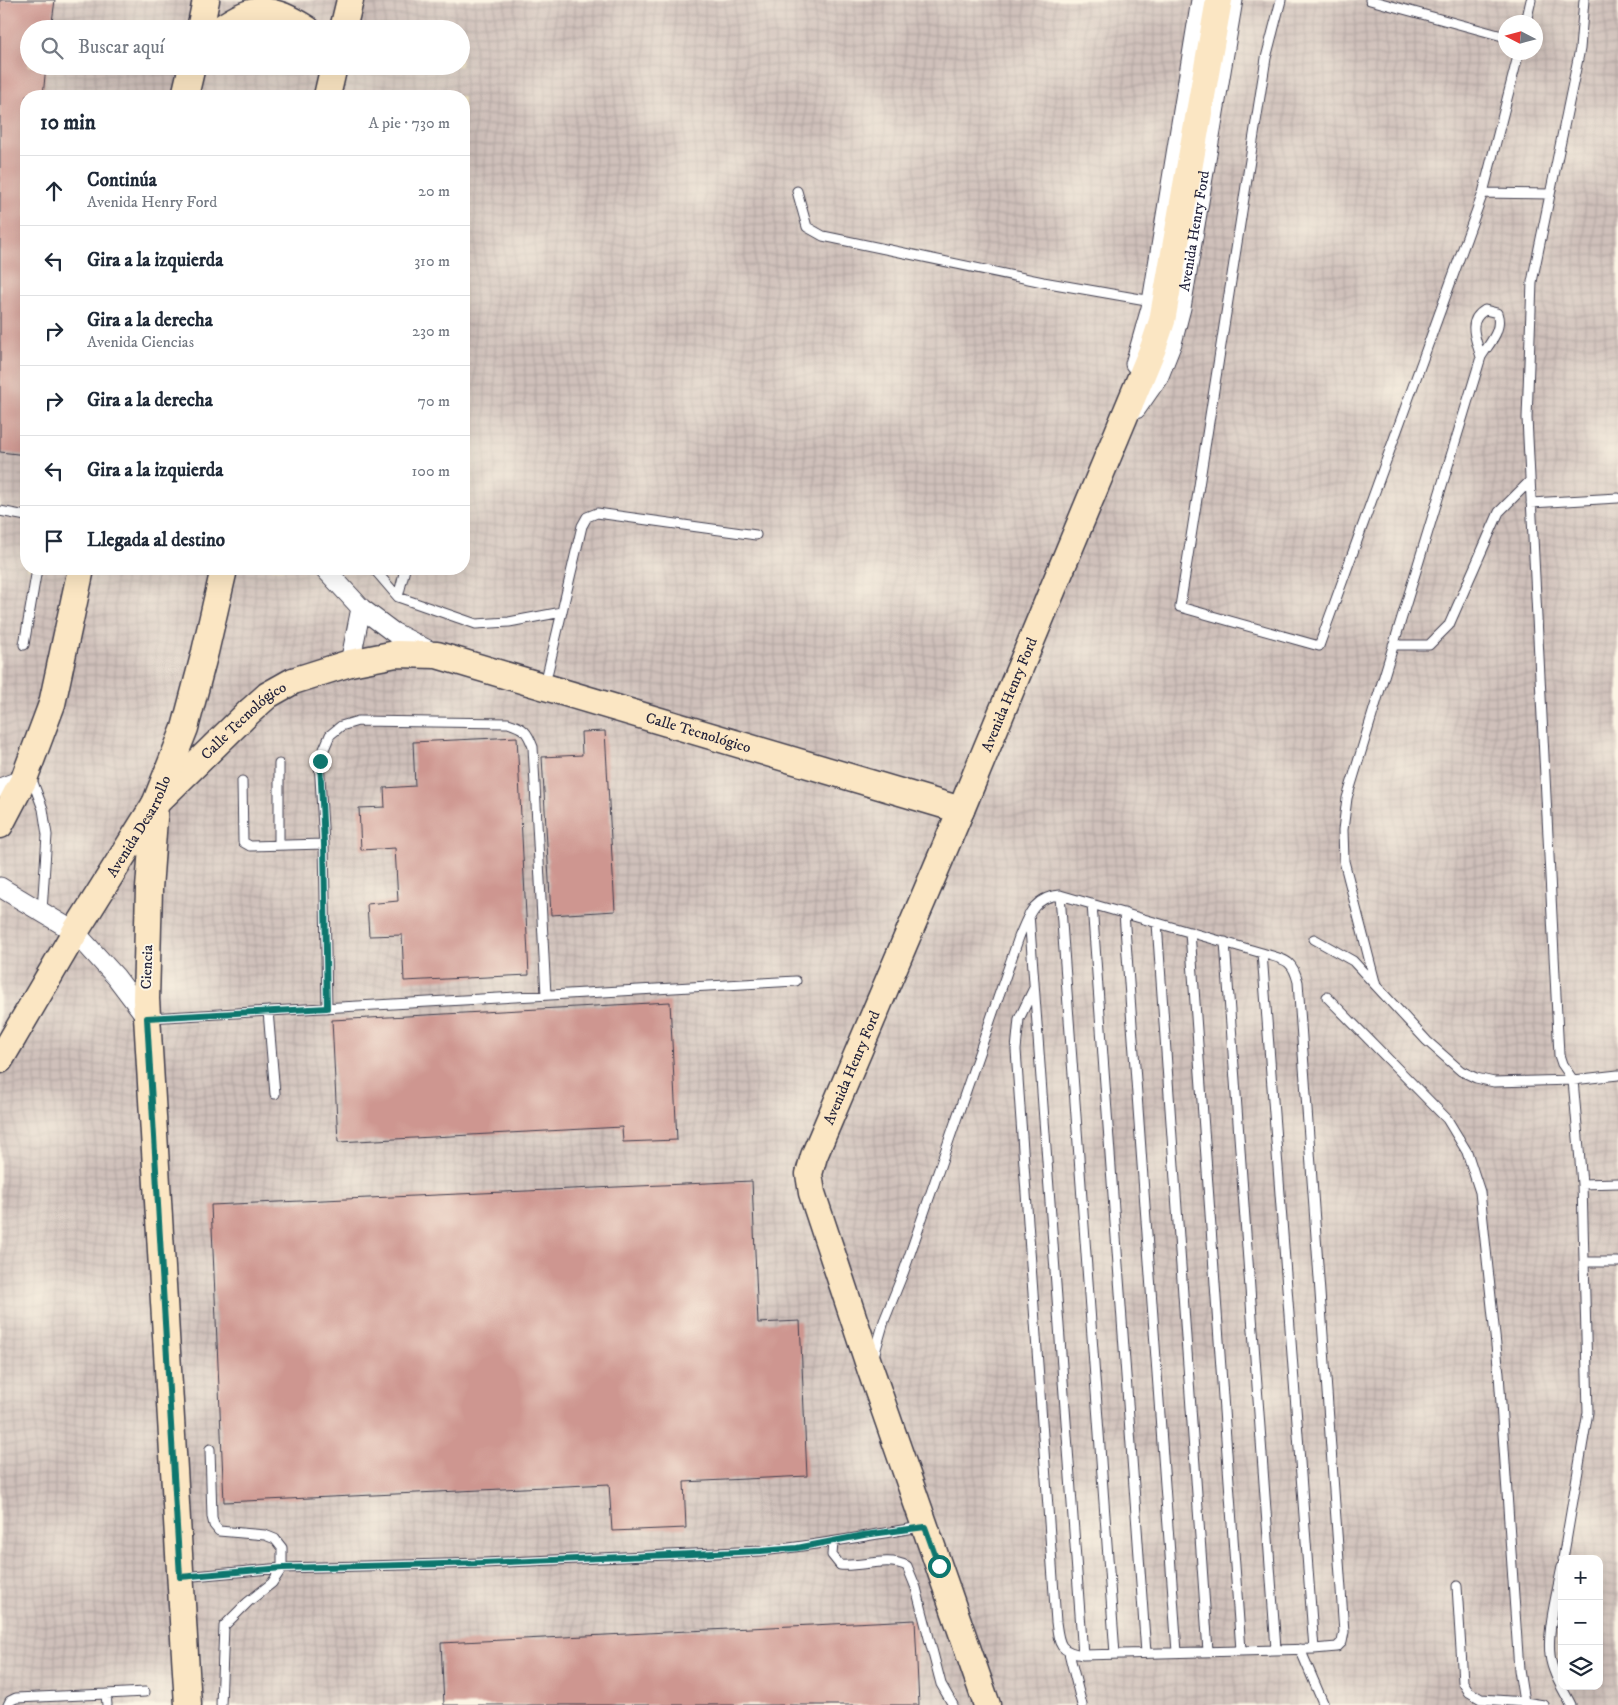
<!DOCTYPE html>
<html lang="es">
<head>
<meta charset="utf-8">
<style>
  body { margin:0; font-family:"IM FELL DW Pica",serif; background:#f2f2f3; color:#1f2937 }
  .controls { position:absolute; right:15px; bottom:15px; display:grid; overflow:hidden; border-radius:10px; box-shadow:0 5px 20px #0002 }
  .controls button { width:45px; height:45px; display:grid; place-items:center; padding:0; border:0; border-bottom:1px solid #e0e1e3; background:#fff; color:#1f2937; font:25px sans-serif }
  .compass { position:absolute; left:1498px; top:15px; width:45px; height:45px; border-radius:50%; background:#fff; box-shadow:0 5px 20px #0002; rotate:276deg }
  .stop { position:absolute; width:15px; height:15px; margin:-11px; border:4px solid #0f766e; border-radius:50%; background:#fff }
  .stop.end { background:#0f766e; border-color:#fff; box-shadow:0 1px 5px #0008 }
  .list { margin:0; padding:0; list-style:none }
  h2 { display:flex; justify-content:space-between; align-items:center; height:65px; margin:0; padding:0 20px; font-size:21px }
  h2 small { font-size:16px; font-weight:400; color:#747a83 }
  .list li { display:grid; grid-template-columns:32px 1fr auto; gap:15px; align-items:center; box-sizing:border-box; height:70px; padding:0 20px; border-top:1px solid #e0e1e3 }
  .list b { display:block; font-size:19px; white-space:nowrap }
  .list p { margin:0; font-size:16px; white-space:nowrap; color:#747a83 }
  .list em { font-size:16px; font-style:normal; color:#747a83 }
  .icon { flex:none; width:28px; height:28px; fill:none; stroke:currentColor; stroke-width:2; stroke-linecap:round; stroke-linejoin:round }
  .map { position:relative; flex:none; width:1618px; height:1705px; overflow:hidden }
  .search { position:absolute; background:#fff; box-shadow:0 5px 20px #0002; left:20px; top:20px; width:450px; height:55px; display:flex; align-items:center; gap:12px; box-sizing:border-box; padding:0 18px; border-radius:28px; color:#747a83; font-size:19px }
  .panel { position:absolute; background:#fff; box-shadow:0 5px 20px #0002; left:20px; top:90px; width:450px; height:485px; border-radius:20px }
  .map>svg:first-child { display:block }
  .industrial { fill:url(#industrial-grid); fill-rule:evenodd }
  .building { fill:#ce9690 }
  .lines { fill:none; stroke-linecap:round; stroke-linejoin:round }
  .lane-casing { stroke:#403e4e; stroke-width:11 }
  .street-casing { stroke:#403e4e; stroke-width:21 }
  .secondary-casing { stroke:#403e4e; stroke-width:29 }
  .lane { stroke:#fff; stroke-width:9 }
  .street { stroke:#fff; stroke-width:19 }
  .secondary { stroke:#fbe6c3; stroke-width:26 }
  .route { stroke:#0f766e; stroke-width:6 }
  .labels { text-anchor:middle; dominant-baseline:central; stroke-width:4; stroke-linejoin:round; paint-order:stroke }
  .street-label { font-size:15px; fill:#22223b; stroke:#fcf5e5 }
</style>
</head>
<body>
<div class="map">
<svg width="1618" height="1705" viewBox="0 0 1618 1705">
  <defs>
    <pattern id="industrial-grid" width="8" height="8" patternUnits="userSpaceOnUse" patternTransform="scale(1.25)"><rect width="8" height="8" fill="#cfc0ba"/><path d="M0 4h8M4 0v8" fill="none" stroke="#b1a5a1"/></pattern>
  </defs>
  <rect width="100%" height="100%" fill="#fcf5e5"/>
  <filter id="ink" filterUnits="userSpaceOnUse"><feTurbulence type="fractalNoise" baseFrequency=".02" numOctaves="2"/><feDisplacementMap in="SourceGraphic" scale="10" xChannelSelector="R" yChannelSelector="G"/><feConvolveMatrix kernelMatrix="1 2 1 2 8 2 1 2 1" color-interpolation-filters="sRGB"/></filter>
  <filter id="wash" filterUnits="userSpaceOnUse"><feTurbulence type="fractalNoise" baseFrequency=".0096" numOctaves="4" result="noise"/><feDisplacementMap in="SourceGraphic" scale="20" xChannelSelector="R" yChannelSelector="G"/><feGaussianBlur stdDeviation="1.12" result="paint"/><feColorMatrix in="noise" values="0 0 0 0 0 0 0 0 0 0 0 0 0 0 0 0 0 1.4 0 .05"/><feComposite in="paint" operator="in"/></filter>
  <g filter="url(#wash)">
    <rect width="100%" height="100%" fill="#eddfbc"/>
    <!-- industrial -->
    <path class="industrial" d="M0,0h1618v1705h-1618zM1506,22h30v30h-30zM29,29h432v37h-432zM26,96h438v473h-438zM1562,1559h37v127h-37z"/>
    <g id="blocks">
      <!-- building -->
      <path class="building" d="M0,0h55l-4,29h-22v37h17l-3,30h-17v359l-26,-3z
        M605,731l10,180 -64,4 -9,-158 40,-2 -1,-23z
        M517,737l12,238 -125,6 -2,-46 -33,1 -2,-32 31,-3 -3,-53 -34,2 -2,-42 26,-1 -1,-19 31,-2 -2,-44z
        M670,1002l7,138 -54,2 -1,-15 -284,15 -6,-122z
        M752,1181l6,142 42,-2 7,155 -123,6 2,46 -74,3 -3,-47 -385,18 -13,-297z
        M915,1620l4,85h-475l-3,-62z"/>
    </g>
  </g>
  <g filter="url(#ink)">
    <use href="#blocks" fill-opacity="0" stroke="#403e4e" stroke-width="1"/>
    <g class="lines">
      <defs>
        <path id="lane" d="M1281,0l-15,58 -86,549 139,39 164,-453 36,-141
          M1370,0l136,37
          M1526,22l5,-22
          M797,191l10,36 16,9 220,46 109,19
          M1483,193l67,1
          M1531,503l87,-5
          M0,511l26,5
          M374,569l24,28 78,27 33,-2 53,-10
          M398,597l7,-28
          M24,645l13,-76
          M1393,645h36l20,-20 50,-113 31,-31
          M545,684l37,-158 5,-9 10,-4 159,22
          M279,764v81
          M31,777l12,32 4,26 -5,76
          M242,781l1,61 7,4 74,-2
          M1060,895l55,759
          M1092,904l54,749
          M1124,913l53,739
          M1029,914l54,741
          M1157,923l51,728
          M1190,932l51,718
          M1314,939l39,22 74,80 34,30 15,7 18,4 79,-2 45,-5
          M1225,942l51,707
          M1376,986l-32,-125 -1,-31 4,-32 134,-441c9,-15 22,-27 16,-44l-12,-3c-19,11 -9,29 -4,47
          M1034,988l-15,31 -3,31 40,572c3,22 3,30 27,33l231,-6 23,-2 5,-5 2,-10 -46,-650c-6,-24 -14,-22 -36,-29l52,696
          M1327,997l120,122 20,33 13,40 19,182 20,296 5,32 20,3
          M327,1008l-3,-164 -5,-83 11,-26 11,-9 17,-5 150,2c16,5 19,8 25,24l13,248
          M268,1011l7,83
          M149,1018l647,-37
          M1582,1184l36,-1
          M1584,1262h34
          M874,1356l10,-35 20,-50 115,-334c9,-21 14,-40 41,-42l202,58
          M210,1449l2,68 2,8 5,6 46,4 10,4 7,9v20l-10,15 -24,19 -24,24 -3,79
          M833,1542l-1,13 8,10c22,2 47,-9 67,1l9,22 25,96 12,21
          M1563,1559l25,-147 -6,-228 -9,-104 -11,-16 -3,-9 -32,-637 5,-136 48,-233 4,-49
          M1562,1567c-5,25 -15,64 -12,88 2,18 13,34 21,50
          M183,1577l99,-9 202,-5 277,-12c54,-5 107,-16 161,-24
          M1457,1586l6,96 6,10 12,7 43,3
          M1300,1649l24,56
          M1069,1653l13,52
          M106,1694l39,-2
          M8,1705l2,-4 6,-3 90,-4 1,11"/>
        <g id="street">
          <path d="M1135,364l16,-56 50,-308"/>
          <path id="s1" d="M1136,409l23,-33 13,-33 9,-35 52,-308"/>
          <path d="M325,569l36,39 32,24 39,20"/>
          <path d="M350,663l11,-55"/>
          <path d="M0,788l24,-9"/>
          <path d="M0,887l75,45 41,45 31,41"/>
        </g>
        <g id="secondary">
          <path d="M200,29l6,-29"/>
          <path d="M220,29c36,-25 51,-22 87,0"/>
          <path d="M343,29l7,-29"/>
          <path d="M185,96l7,-30"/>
          <path d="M327,96l7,-30"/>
          <path d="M155,804l-6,85 -3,110 42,706"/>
          <path id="s2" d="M155,804l93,-91 20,-18 25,-14 57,-18 46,-9 41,1 524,155"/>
          <path d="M0,825l24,-46 28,-75 29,-135"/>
          <path id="s3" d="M0,1060l75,-128 80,-128 30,-76 20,-76 19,-83"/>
          <path id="s4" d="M987,1705l-117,-337 -58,-175 -3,-19 5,-18 147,-346 192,-462 9,-27 57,-321"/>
        </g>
      </defs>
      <!-- lane casing -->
      <use href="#lane" class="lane-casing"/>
      <!-- street casing -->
      <use href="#street" class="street-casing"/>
      <!-- secondary casing -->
      <use href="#secondary" class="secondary-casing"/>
      <!-- lane -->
      <use href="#lane" class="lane"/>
      <!-- street -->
      <use href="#street" class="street"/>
      <!-- secondary -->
      <use href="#secondary" class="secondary"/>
    </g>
  </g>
  <g class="lines" filter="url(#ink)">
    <!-- route -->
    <path class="route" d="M320,761l4,83 3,164 -180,10 33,559 102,-9 202,-5 277,-12 36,-3 67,-13 61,-8 14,39"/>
  </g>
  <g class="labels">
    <!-- street labels -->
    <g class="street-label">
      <text stroke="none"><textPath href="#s1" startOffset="190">Avenida Henry Ford</textPath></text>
      <text stroke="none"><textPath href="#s4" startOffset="1080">Avenida Henry Ford</textPath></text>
      <text stroke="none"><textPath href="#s2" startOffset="122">Calle Tecnológico</textPath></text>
      <text stroke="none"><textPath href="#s2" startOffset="606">Calle Tecnológico</textPath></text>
      <text stroke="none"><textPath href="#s3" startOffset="272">Avenida Desarrollo</textPath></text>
      <text transform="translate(147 967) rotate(-88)">Ciencia</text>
      <text stroke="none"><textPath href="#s4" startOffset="675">Avenida Henry Ford</textPath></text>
    </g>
  </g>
</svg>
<div class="controls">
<button>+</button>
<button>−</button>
<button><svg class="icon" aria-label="layers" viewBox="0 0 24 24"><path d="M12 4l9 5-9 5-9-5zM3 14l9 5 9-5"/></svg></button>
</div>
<svg class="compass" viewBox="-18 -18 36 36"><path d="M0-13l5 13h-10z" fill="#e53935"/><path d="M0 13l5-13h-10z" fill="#747a83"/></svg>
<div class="stop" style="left:939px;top:1566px"></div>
<div class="stop end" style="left:320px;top:761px"></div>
<div class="search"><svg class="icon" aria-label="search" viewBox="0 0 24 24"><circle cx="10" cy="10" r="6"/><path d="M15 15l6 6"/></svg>Buscar aquí</div>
<section class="panel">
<h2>10 min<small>A pie · 730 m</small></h2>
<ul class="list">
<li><svg class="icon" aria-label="ahead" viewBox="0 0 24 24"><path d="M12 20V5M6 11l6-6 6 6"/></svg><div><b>Continúa</b><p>Avenida Henry Ford</p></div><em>20 m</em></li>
<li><svg class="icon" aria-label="left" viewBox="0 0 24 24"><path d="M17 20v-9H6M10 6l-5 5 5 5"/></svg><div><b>Gira a la izquierda</b></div><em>310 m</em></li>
<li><svg class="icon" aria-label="right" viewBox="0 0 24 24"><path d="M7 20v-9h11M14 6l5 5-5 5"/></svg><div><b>Gira a la derecha</b><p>Avenida Ciencias</p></div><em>230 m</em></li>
<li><svg class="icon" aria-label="right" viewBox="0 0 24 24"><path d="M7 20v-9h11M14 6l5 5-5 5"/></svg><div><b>Gira a la derecha</b></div><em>70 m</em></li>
<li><svg class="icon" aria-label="left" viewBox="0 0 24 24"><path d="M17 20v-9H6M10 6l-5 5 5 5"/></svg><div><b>Gira a la izquierda</b></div><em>100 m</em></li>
<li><svg class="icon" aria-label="arrive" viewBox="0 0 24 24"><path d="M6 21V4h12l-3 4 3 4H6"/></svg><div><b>Llegada al destino</b></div></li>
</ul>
</section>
</div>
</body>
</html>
